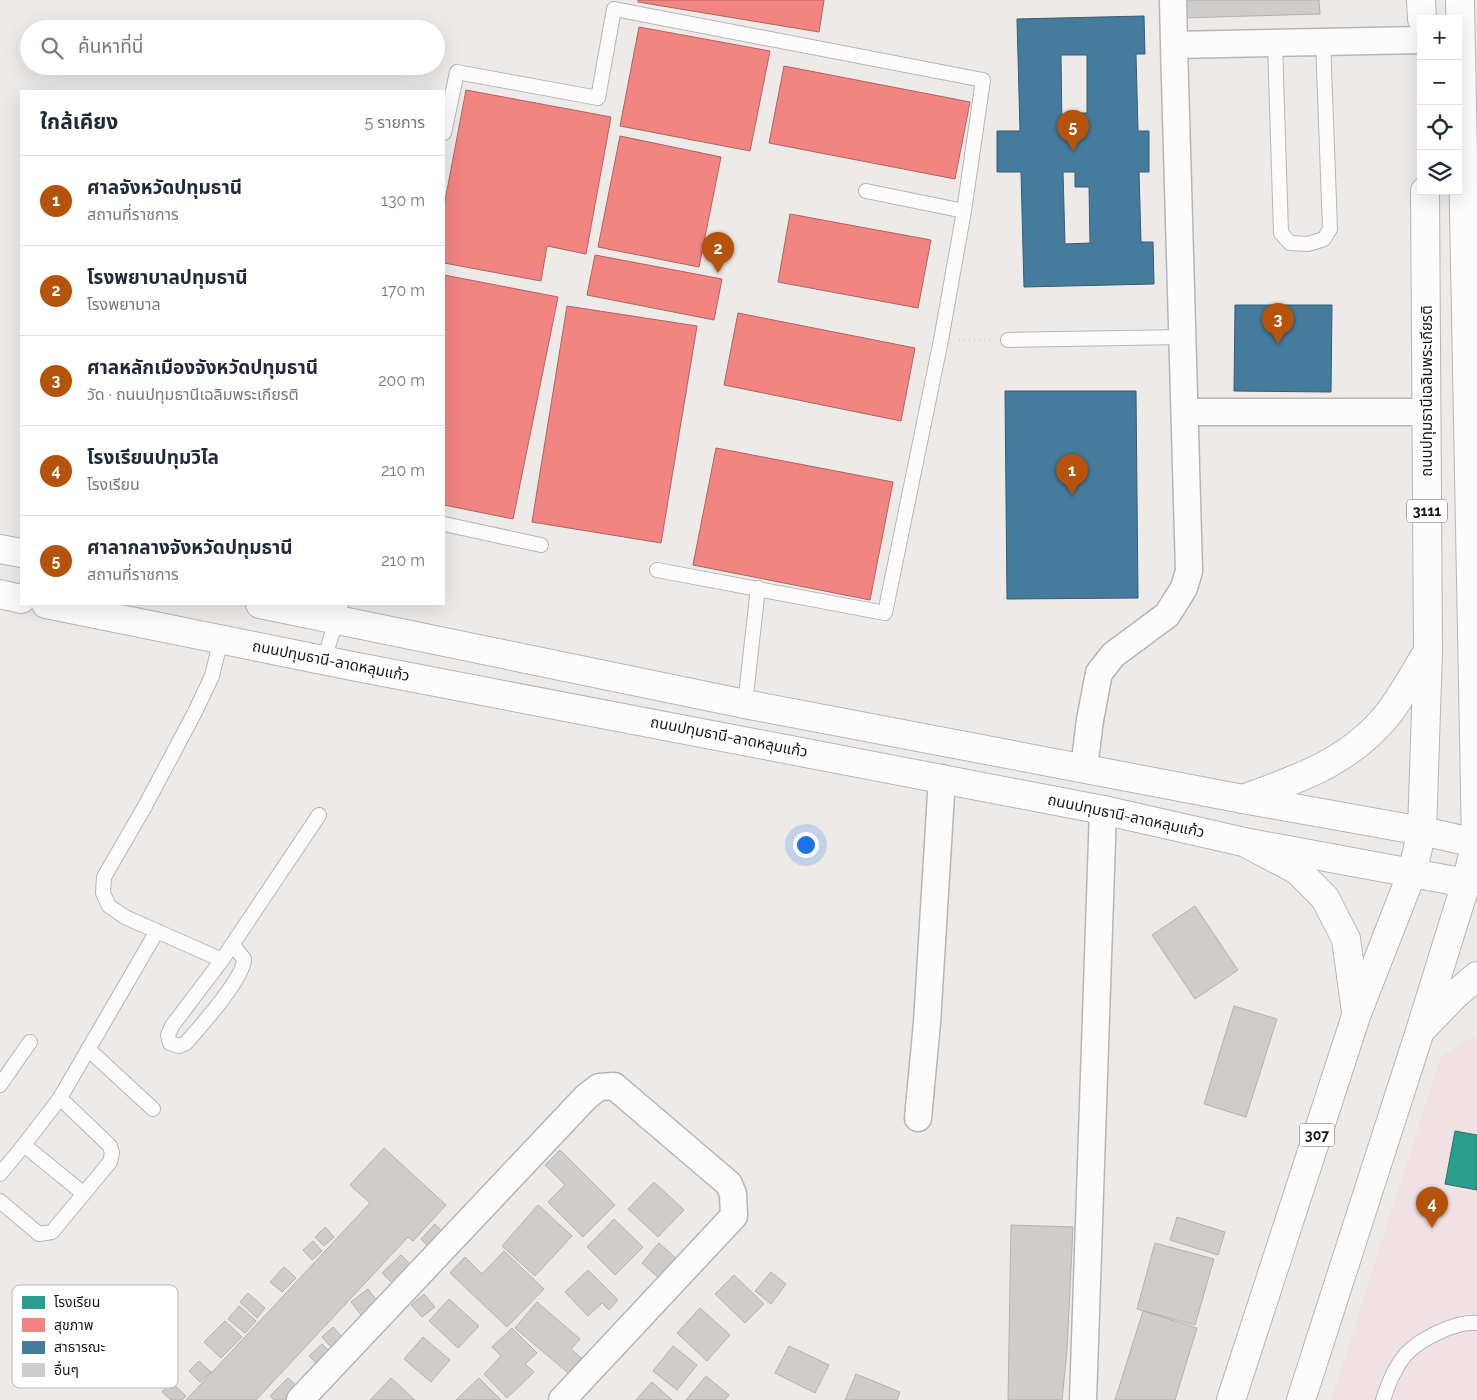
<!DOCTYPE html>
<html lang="th">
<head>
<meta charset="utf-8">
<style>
  body { margin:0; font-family:Raleway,"Noto Sans Thai",sans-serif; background:#f6f6f7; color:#1f2937 }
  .controls { position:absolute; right:15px; top:15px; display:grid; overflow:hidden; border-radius:0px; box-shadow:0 5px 20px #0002 }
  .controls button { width:45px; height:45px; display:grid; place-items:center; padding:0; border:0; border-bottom:1px solid #e0e1e3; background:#fff; color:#1f2937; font:25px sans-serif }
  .you { position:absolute; left:805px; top:844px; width:18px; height:18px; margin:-12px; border:4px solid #fff; border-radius:50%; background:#1a73e8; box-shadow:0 0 0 8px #1a73e833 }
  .badge { display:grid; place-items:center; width:32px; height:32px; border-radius:50%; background:#b45309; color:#fff; font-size:16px; font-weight:700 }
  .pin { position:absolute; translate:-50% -41px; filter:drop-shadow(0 1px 2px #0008) }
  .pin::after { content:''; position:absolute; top:26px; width:18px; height:15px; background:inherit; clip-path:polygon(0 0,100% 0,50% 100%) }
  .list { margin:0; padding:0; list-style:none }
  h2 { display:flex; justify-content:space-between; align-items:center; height:65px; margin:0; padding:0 20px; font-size:21px }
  h2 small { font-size:16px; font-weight:400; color:#747a83 }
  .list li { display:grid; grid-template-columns:32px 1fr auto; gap:15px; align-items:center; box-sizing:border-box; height:90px; padding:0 20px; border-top:1px solid #e0e1e3 }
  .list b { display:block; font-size:19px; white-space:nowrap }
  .list p { margin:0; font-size:16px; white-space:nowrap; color:#747a83 }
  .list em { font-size:16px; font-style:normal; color:#747a83 }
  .icon { flex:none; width:28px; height:28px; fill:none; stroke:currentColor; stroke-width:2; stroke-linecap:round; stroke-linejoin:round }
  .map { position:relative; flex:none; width:1477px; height:1400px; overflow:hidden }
  .search { position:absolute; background:#fff; box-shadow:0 5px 20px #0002; left:20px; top:20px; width:425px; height:55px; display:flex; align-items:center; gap:12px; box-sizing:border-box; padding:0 18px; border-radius:28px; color:#747a83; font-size:19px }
  .panel { position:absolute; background:#fff; box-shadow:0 5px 20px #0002; left:20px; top:90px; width:425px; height:515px; border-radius:0px }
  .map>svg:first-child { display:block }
  .education { fill:#f0e1e5 }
  .schools { fill:#2a9d8f; stroke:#24746a }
  .health { fill:#f28482; stroke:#b06361 }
  .public { fill:#457b9d; stroke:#375c74; fill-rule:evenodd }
  .building { fill:#cfcccc; stroke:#b3b0b0 }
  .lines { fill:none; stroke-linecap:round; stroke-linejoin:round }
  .service-casing { stroke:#b7b5b4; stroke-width:16 }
  .minor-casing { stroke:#b7b5b4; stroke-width:29 }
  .secondary-casing { stroke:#b7b5b4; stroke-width:30 }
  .primary-casing { stroke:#b7b5b4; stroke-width:30 }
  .path { stroke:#d7d6d5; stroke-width:3; stroke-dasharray:1 4; stroke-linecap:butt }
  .service { stroke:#fcfcfc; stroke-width:14 }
  .minor { stroke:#fcfcfc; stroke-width:26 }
  .secondary { stroke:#fcfcfc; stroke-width:28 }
  .primary { stroke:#fcfcfc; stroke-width:28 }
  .labels { text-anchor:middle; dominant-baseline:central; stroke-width:5; stroke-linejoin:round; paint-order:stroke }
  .shield { fill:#fff; stroke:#5d5b5a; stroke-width:1 }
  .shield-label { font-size:14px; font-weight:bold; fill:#171514 }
  .street-label { font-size:15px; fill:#171514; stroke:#fff }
  .key { fill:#fff; stroke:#b9b9b8; stroke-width:1 }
  .key-label { font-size:14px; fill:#171514 }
</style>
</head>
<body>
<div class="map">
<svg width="1477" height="1400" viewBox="0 0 1477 1400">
  <rect width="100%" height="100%" fill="#edeae8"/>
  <!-- education -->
  <path class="education" d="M1477,1035v365h-146l110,-344z"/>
  <!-- schools -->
  <path class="schools" d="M1455,1131l22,4v55l-32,-6z"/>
  <!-- health -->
  <path class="health" d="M638,0h186l-5,32 -181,-30z
    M639,27l131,24 -20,100 -130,-25z
    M784,66l186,36 -15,77 -186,-36z
    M466,90l145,27 -25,137 -39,-8 -6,35 -97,-18v-57z
    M620,136l101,21 -22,110 -101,-20z
    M790,214l141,26 -13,68 -140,-26z
    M595,255l127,24 -8,41 -127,-25z
    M444,275l114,22 -45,222 -69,-14z
    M567,306l130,20 -36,217 -129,-21z
    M738,313l177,35 -14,73 -177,-36z
    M716,448l177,34 -23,118 -177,-35z"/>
  <!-- public -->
  <path class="public" d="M1144,16l1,38h-9l2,77h11v41h-10l2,70h12l1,42 -130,3 -3,-115h-24v-41h23l-3,-112zM1061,55h26v58h-14l1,18h-12zM1063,172h12v15h14l1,56 -25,1z
    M1235,305h97l-1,87 -97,-1z
    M1005,391h131l2,207 -131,1z"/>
  <!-- building -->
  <path class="building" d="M1180,0h139l1,14 -140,4z
    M1195,906l43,64 -43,29 -43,-64z
    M1234,1006l43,13 -31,98 -42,-13z
    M384,1148l62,57 -33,36 -5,-4 -152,163h-70l184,-197 -20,-18z
    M560,1150l55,55 -32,32 -35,-35 17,-17 -20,-20z
    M654,1182l30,28 -26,27 -30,-28z
    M538,1205l34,31 -37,40 -33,-30z
    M1177,1217l48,15 -7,23 -48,-15z
    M614,1219l29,28 -28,28 -28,-28z
    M435,1224l9,9 -14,15 -9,-9z
    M1011,1225l62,2 -6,123 -5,50h-54z
    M325,1227l9,10 -10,9 -9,-9z
    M313,1241l9,10 -10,9 -9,-10z
    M659,1243l19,17 -18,19 -18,-16z
    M1155,1243l59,16 -19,66 -58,-16z
    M504,1251l40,38 -37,38 -57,-54 15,-16 17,17z
    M401,1255l10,10 -19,18 -10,-10z
    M284,1267l12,11 -14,14 -12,-10z
    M588,1270l30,30 -9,10 -7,-7 -14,13 -23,-24z
    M771,1272l15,12 -15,20 -16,-13z
    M734,1275l30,29 -19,19 -30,-29z
    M368,1289l9,12 -16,14 -10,-13z
    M248,1293l17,15 -8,10 -17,-16z
    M424,1294l11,13 -13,10 -11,-12z
    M449,1299l30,27 -21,22 -29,-27z
    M537,1302l43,37 -9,10 16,14 -13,15 -59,-50z
    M239,1306l17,15 -11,12 -17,-14z
    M700,1308l30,27 -23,26 -30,-28z
    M1143,1311l54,17 -22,72h-60z
    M225,1321l17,16 -21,21 -17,-16z
    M333,1327l10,11 -11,10 -10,-11z
    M512,1328l25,25 -12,11 9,8 -27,26 -23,-24 17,-18 -9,-9z
    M423,1337l27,23 -19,22 -27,-23z
    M322,1344l9,9 -13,12 -9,-9z
    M673,1346l24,19 -20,25 -24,-19z
    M789,1346l40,19 -14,28 -40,-20z
    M199,1361l12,11 -11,10 -11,-11z
    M856,1374l44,18 -3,8h-52z
    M706,1376l23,19 -4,5h-39z
    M288,1378l10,9 -12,13h-12l-4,-4z
    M391,1378l24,22h-45z
    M479,1378l22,22h-45z
    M171,1382l15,14 -4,4h-11l-9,-8z
    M652,1382l20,18h-36z"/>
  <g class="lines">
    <defs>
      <path id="service" d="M1275,43l6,190 9,10 18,1 16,-5 6,-10 -7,-188
        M444,133l13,-61 141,26 16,-89 369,71 -19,131 -23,129 -56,273 -228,-43
        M866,191l98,20
        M1008,340l175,-3
        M444,524l97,21
        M221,639l-9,37 -18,38 -50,94 -40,69 -1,16 6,13 16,11 97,43 97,-145
        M324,660l17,-56
        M745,704l13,-116
        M222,960l-50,66 -4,9 2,8 9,3 7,-3c14,-16 58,-65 58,-84l-11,-14
        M88,1049l65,60
        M0,1085l30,-43
        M24,1145l60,49
        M0,1174l24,-29 36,-47 97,-167
        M0,1201l39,33 13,-2 58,-70 2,-9 -2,-7 -50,-48
        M1383,1400c5,-16 12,-33 23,-46 14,-15 50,-33 71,-31"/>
      <path id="minor" d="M1173,0l1,45
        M1185,412h241
        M1084,768l6,-48 9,-47 14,-18 54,-40 17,-27 5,-17 -15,-526 247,-5
        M918,1118l9,-95 15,-245
        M300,1400l286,-303 13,-10 15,-1 115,98 4,10 1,22 -172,184
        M1083,1400l20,-590"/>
      <path id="secondary" d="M0,549l21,4
        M0,594l21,5
        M46,604l301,61 756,145 141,32 222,41
        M260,604l485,100 498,95 179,32 54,12"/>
      <path id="primary" d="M1421,0l1,19
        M1243,799c57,-21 107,-37 146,-86 14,-19 26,-41 39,-62
        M1244,842l53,28 28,28 21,41 10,73
        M1424,1027l32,-33 21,-18
        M1231,1400l125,-384 56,-143 10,-42 6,-180 -3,-460
        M1301,1400l119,-369 46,-148 10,-40 -16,-843"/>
    </defs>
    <!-- service casing -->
    <use href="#service" class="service-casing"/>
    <!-- minor casing -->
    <use href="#minor" class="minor-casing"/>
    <!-- secondary casing -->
    <use href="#secondary" class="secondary-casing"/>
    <!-- primary casing -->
    <use href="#primary" class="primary-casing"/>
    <!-- path -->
    <path class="path" d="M959,340h31"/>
    <!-- service -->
    <use href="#service" class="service"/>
    <!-- minor -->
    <use href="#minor" class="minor"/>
    <!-- secondary -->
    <use href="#secondary" class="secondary"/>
    <!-- primary -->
    <use href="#primary" class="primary"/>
  </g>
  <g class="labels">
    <!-- shield labels -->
    <g class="shield">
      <rect x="1407" y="499.5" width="40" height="23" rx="4"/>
      <rect x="1299.5" y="1123.5" width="35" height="23" rx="4"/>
    </g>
    <g class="shield-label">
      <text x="1427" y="511">3111</text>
      <text x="1317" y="1135">307</text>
    </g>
    <!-- street labels -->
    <g class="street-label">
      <text transform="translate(1427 391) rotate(-90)">ถนนปทุมธานีเฉลิมพระเกียรติ</text>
      <text transform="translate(331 661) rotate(11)">ถนนปทุมธานี-ลาดหลุมแก้ว</text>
      <text transform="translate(729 737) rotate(11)">ถนนปทุมธานี-ลาดหลุมแก้ว</text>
      <text transform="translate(1126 816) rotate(12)">ถนนปทุมธานี-ลาดหลุมแก้ว</text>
    </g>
  </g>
  <!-- legend -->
  <rect x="12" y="1285" width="166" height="103" rx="8" class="key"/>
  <rect x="22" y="1296" width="23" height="13" fill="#2a9d8f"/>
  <rect x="22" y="1318" width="23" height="14" fill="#f28482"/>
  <rect x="22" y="1341" width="23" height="13" fill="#457b9d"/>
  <rect x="22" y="1363" width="23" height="14" fill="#cfcccc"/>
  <g class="key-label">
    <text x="54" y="1307">โรงเรียน</text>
    <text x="54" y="1330">สุขภาพ</text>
    <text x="54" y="1352">สาธารณะ</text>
    <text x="54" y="1375">อื่นๆ</text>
  </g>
</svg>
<div class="controls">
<button>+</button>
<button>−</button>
<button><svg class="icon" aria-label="locate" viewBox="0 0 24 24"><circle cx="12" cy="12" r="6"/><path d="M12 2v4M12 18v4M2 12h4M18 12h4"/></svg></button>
<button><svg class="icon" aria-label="layers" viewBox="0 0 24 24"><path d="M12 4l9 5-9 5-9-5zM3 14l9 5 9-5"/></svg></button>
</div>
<div class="you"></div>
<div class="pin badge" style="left:1072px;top:495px">1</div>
<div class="pin badge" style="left:718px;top:273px">2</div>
<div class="pin badge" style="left:1278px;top:344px">3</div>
<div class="pin badge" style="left:1432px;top:1228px">4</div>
<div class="pin badge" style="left:1073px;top:151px">5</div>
<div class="search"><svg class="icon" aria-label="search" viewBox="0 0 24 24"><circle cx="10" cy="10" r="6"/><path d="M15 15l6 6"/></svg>ค้นหาที่นี่</div>
<section class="panel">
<h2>ใกล้เคียง<small>5 รายการ</small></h2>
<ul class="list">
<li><span class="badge">1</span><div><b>ศาลจังหวัดปทุมธานี</b><p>สถานที่ราชการ</p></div><em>130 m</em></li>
<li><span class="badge">2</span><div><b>โรงพยาบาลปทุมธานี</b><p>โรงพยาบาล</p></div><em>170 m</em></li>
<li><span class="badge">3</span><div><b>ศาลหลักเมืองจังหวัดปทุมธานี</b><p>วัด · ถนนปทุมธานีเฉลิมพระเกียรติ</p></div><em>200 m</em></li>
<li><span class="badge">4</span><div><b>โรงเรียนปทุมวิไล</b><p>โรงเรียน</p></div><em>210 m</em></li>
<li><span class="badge">5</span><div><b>ศาลากลางจังหวัดปทุมธานี</b><p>สถานที่ราชการ</p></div><em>210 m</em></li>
</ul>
</section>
</div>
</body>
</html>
